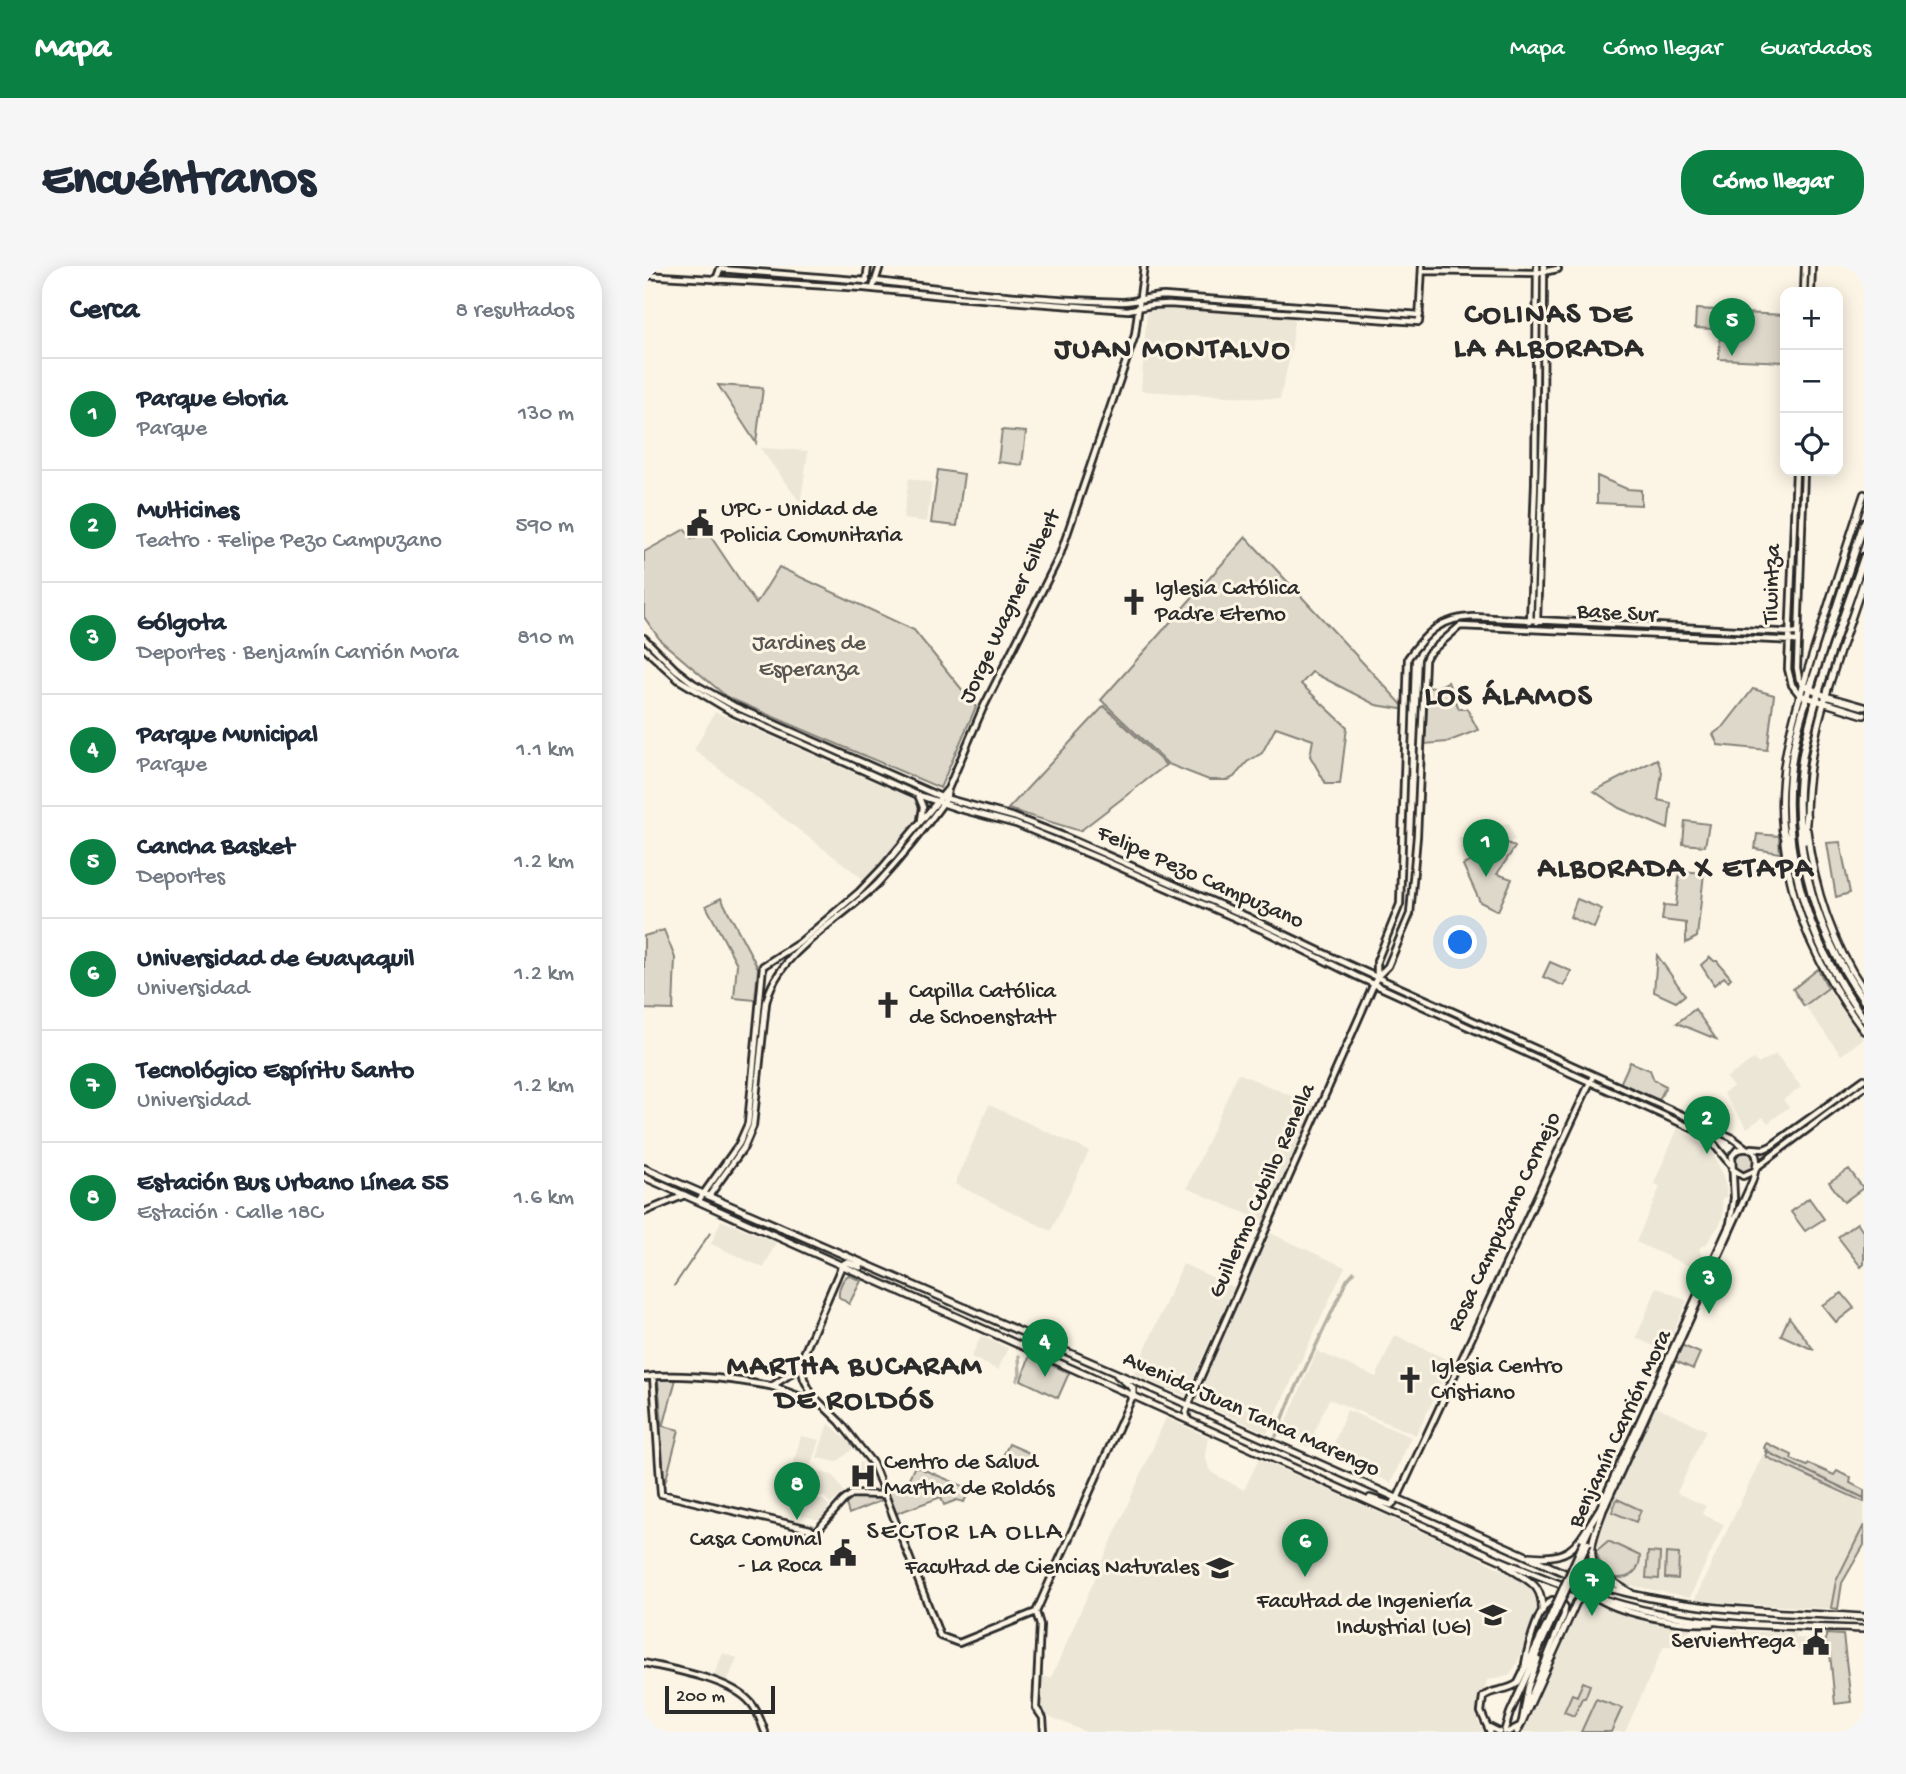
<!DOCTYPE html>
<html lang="es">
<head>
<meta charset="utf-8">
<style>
  body { margin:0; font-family:"Gochi Hand",sans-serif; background:#f6f6f7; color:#1f2937 }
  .controls { position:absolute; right:21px; top:21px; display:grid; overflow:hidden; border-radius:14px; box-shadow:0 4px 18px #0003 }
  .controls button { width:63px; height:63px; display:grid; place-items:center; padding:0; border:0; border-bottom:2px solid #e0e1e3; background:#fff; color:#1f2937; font:35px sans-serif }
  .scale { position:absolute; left:21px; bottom:18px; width:110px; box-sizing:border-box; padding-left:7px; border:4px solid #2b2b2b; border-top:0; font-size:19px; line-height:24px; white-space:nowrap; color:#2b2b2b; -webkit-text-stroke:5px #fcf5e5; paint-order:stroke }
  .you { position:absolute; left:817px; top:677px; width:24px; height:24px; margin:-18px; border:5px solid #fff; border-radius:50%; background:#1a73e8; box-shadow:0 0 0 10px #1a73e833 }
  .badge { display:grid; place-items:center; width:46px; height:46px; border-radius:50%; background:#0b8043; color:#fff; font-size:23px; font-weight:700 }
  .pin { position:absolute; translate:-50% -58px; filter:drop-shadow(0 2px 4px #0008) }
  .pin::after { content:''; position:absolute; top:37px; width:24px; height:21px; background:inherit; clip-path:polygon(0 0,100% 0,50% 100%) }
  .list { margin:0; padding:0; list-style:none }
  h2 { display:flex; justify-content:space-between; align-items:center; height:91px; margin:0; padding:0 28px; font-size:30px }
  h2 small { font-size:23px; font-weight:400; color:#747a83 }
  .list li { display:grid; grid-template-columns:46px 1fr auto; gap:21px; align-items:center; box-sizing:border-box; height:112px; padding:0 28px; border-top:2px solid #e0e1e3 }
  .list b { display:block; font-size:26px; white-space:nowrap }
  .list p { margin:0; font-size:23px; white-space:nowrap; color:#747a83 }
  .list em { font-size:23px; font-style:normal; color:#747a83 }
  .icon { flex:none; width:38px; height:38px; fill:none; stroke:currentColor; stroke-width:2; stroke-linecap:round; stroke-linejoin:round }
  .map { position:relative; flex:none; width:1220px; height:1466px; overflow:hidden; border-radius:28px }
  header { display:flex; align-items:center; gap:42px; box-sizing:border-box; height:98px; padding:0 35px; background:#0b8043; color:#fff }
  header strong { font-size:33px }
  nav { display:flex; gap:38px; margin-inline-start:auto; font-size:24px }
  .intro { display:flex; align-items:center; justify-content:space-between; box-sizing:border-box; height:168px; padding:0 42px }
  h1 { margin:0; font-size:49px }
  .button { padding:18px 32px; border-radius:28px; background:#0b8043; color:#fff; font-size:24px; font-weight:700 }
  main { display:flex; gap:42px; padding:0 42px }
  aside { flex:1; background:#fff; border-radius:28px; box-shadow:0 4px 18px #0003 }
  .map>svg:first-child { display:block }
  .built { fill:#ece6d7 }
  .green { fill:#ded8ca; stroke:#84827a; stroke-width:2 }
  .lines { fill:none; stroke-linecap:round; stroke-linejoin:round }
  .stream { stroke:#7d7b74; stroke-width:2 }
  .canal { stroke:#b4b0a5; stroke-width:3.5 }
  .tertiary-casing { stroke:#2b2b2b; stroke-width:10 }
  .secondary-casing { stroke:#2b2b2b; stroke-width:10 }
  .primary-casing { stroke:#2b2b2b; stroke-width:10 }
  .trunk-casing { stroke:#2b2b2b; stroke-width:11 }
  .tertiary { stroke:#fcf5e5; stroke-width:4.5 }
  .secondary { stroke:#fcf5e5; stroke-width:4.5 }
  .primary { stroke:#fcf5e5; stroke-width:5 }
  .trunk { stroke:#fcf5e5; stroke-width:6 }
  .secondary-bridge-casing { stroke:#2b2b2b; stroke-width:10; stroke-linecap:butt }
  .secondary-bridge { stroke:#fcf5e5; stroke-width:4.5 }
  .labels { text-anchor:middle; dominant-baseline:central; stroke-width:6; stroke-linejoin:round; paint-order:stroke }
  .poi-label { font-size:23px; fill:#2b2b2b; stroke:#fcf5e5; text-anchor:start }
  .street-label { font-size:23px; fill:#2b2b2b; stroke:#fcf5e5 }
  .park-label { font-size:23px; fill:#585653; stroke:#fcf5e5 }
  .quarter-label { font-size:26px; letter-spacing:2px; fill:#2b2b2b; stroke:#fcf5e5 }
  .district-label { font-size:30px; font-weight:bold; letter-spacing:2px; fill:#2b2b2b; stroke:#fcf5e5 }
</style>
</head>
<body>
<header>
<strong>Mapa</strong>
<nav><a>Mapa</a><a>Cómo llegar</a><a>Guardados</a></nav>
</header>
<div class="intro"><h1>Encuéntranos</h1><a class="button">Cómo llegar</a></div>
<main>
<aside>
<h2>Cerca<small>8 resultados</small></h2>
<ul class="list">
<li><span class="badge">1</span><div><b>Parque Gloria</b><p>Parque</p></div><em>130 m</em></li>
<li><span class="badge">2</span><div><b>Multicines</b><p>Teatro · Felipe Pezo Campuzano</p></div><em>590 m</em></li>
<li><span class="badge">3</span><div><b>Gólgota</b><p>Deportes · Benjamín Carrión Mora</p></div><em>810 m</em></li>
<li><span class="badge">4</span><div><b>Parque Municipal</b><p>Parque</p></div><em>1.1 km</em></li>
<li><span class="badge">5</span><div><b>Cancha Basket</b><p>Deportes</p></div><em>1.2 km</em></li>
<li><span class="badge">6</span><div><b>Universidad de Guayaquil</b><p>Universidad</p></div><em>1.2 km</em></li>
<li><span class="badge">7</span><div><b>Tecnológico Espíritu Santo</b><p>Universidad</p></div><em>1.2 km</em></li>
<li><span class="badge">8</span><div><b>Estación Bus Urbano Línea 55</b><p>Estación · Calle 18C</p></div><em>1.6 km</em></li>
</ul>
</aside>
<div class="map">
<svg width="1220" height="1466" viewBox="0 0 1220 1466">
  <rect width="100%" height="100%" fill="#fcf5e5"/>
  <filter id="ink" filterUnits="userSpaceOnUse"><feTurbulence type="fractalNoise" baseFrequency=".0143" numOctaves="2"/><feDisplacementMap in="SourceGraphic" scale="14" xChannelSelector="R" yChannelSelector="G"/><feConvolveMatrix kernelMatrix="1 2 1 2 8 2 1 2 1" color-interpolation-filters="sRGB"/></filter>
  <g filter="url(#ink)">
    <!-- built -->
    <path class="built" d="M503,43h28l119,9 -2,29 -12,52 -139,-8z
      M116,182l48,3 -7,50h-2z
      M265,212l23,5 -5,39 -24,-3z
      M71,446l203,89 3,6 -1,7 -54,67 -172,-131z
      M865,557l6,17 -52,25 -4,-27 26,-6z
      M1184,723l35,50 -22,16 -36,-49z
      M1132,788l25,33 -18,13 6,7 -21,16 -5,-6 -16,11 -24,-35 10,-6 -7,-9 28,-19 4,5z
      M594,807l77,33 -52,115 -76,-33z
      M345,839l100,46 -38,80 -96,-47z
      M1034,862l35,25 9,20 4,15 1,9 -5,1 1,17 -3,9 -15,22 -3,-1 -3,5 4,7 -1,6 -9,5 -57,-26 24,-55 -6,-4z
      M77,954l55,22 -12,26 -53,-24z
      M626,967l75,34 -78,166 -72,-33z
      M539,998l51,23 -49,109 -51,-22z
      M1013,1021l30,14 -22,50 -29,-13z
      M751,1069l57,27 -36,73 -87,-36 -21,48 -27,-13 36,-83 59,26z
      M337,1070l27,12 -10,22 -27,-13z
      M1008,1139l54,25 -29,63 29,13 -4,8 22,10 -34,73 -68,-13 -9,-4 -15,-14 -3,-8 1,-17 8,-27z
      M703,1144l64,27 -20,46 -61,-29z
      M522,1152l42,19 -3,18 4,14 5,5 30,16 15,-31 215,96 54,29 11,15 1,13 -25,55 -6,8 -22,5 -2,9 -7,10 -1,20 7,13h-398l-40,-17 -5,-9 -1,-30 11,2z
      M184,1157l27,24 -18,15 -20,-4z
      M157,1170l18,4 -9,27 -9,5 -9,-3z
      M1120,1186l100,48v27l-23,53 -3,29 -144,-8z
      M218,1196l14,19 -18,4 -8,-15z
      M170,1204l20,6 10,16 -14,12 -5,-7 -20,-5 -8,3 -11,-2 4,-16 9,2z
      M162,1229l17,5 6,5 -6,16 -25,-7 4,-16z
      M941,1337l88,22 17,1v20h-26l-39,86h-102l55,-125z
      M1088,1365l64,2v5l30,2v11l-95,-2z
      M79,1387l14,5 -10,24 -14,-5z"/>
    <!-- green -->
    <path class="green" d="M1052,43l20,1 -1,19 -20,-1z
      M1077,46l64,3v47l-66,-3z
      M74,119l45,3 -7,55z
      M358,164l24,2 -4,33 -24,-3z
      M294,204l26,4 -7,52 -26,-3z
      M953,210l30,13 14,1v15l-44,-2z
      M41,263l7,10 15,-8 49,73 23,-37 135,63 62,77 -36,81 -213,-91 -66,-56 -17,-24v-65z
      M602,271l161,173 -31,-5 -64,-33 -11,12 46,43 -7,57h-14l-16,-28 3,-16 -37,-13 -14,26 -15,9 -13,15 -6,3h-19l-41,-16 -67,-64z
      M804,416l11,27h8l11,21 -31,12 -22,2 3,-56 10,-1z
      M1109,423l21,6 -7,55 -49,-5 -5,-11 11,-8z
      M460,440l62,59 -86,66 -72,-22z
      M1013,493l5,13 -4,28 13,3 -3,26 -49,-21 -25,-17z
      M1041,555l24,3 -4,22 -22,-2z
      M1113,568l22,2 1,17 -25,-4z
      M1196,576l10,51 -14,4 -9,-54z
      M864,577l7,4 -18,27 15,5 -14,32 -18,-9 -17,-37z
      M1036,605l24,2 -7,64 -11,6v-20l-24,-3 2,-15 12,1z
      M77,632l37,70 -3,32 -21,-2 3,-34 -31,-58z
      M933,633l25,10 -8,19 -24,-11z
      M20,664l11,28 -2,52 -29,-1v-73z
      M1013,689l28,40 -9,7 -22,-10z
      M1066,691l4,4h3l14,17 -3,3 -4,-4 -10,8 -13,-20z
      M906,696l21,9 -7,15 -21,-9z
      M1174,703l10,19 -24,18 -11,-17z
      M1051,743l21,30 -39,-16z
      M986,796l20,8 4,10 12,6 -7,14 -39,-16z
      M1220,816v3l-102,73 -2,-7 10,-1z
      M1089 896a11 11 0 1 1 22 0a11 11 0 1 1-22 0Z
      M1205,903l14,19 -19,14 -15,-20z
      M1165,932l15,21 -19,12 -14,-19z
      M1213,957l7,10v31l-3,3 -23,-30z
      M205,1009l12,6 -12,23 -10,-7c-1,-7 3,-19 10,-22z
      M1198,1027l12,15 -18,14 -14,-17z
      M1145,1051l25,33 -33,-15z
      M1037,1079l19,8 -7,16 -20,-9z
      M386,1089l39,18 -11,25 -37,-18z
      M32,1113l-12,45h-2l-4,-44z
      M15,1159l20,5 -15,57z
      M1122,1177l26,12 -1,4 16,7 2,-2 25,11 3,-4 14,7 -1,5 14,7v12l-98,-45 2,-7 -4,-2z
      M365,1178l25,11 -5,10 -25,-11z
      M271,1200l55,23 -6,13 -7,-2 -13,5 -3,-8 -46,17 -9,-24 20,-6z
      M207,1230l31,1 1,3 -34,14 -3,-10z
      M973,1233l24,11 -5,12 -24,-10z
      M1220,1259v20l-22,38 -4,26 -7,-1 5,-27z
      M964,1275l32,15c0,15 -10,23 -24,22l-15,-13 -5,-14z
      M1004,1286l12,1 -1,26 -13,-1z
      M1022,1287l13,1 -1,25 -13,-1z
      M1182,1368l17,1 8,67 -16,2 -5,-51h-4z
      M939,1416l7,3 -5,13h-3l-8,18 -10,-4 8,-18 5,2z
      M952,1433l26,9 -11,24h-30z"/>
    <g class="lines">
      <!-- stream -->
      <path class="stream" d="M30,1020l36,-53
        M1121,1185l99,47"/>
      <!-- canal -->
      <path class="canal" d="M373,1114l3,-6 -1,-18
        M632,1170l13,-33 58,-123 7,-8"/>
      <defs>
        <path id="tertiary" d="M778,5l115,2 21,-4
          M0,9l220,13 91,9 173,13 23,-5 18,-1 250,18 3,-56
          M72,14l4,-11 147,12
          M232,15c82,10 164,19 246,21 15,0 27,-6 42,-6l256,19
          M222,16l2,-16
          M229,22l7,-22
          M1160,26l1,-26
          M1167,26l1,-26
          M1152,205l-8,198 4,16 8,10
          M886,356l5,-139 2,-217
          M893,356l6,-195 1,-161
          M1160,419l-5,-6 -2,-11 7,-197
          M274,529l5,12 -2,13
          M733,710v-15l23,-57 8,-246c18,-25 32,-40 65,-41l324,16
          M65,930l35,-49 9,-21 13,-123c11,-52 76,-83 112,-120 24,-26 47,-55 68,-84l2,-10 34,-79 78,-155 75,-220 9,-69
          M55,934l40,-56 9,-20 15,-158 36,-23 60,-51 24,-25 64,-77
          M0,946l41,-17
          M156,1097l4,16 8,16 28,27 33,42 67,172 19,7 77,-31
          M9,1110l8,118 149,35 5,4 28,-32 9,-7 32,1
          M0,1111c39,-4 88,2 126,9 16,4 31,13 48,15
          M128,1120l17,-11 11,-12 42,-98
          M544,1154l-2,-7 4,-12 187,-424 11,-11 22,-52 7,-78 8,-176 3,-6 32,-28 337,15
          M753,1233l196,-423
          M392,1346l97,-217
          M392,1346l4,13 -4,83 7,10 1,14
          M0,1397c30,7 87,16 107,40 7,8 10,19 14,29"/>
        <path id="secondary" d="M0,372l31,31 18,14 41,23 207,91 73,20 47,18 185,81 86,41 399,180 15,11
          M0,382l35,32 55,33 184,82 42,14 56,15 87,36 164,72 89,44 340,154 16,12 18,22
          M1107,882l13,1 7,-3 93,-67
          M1113,901l107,-80
          M1088,903l11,7 11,-5
          M954,1246l132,-288 4,-26 -2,-42 5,-6c27,-7 20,17 15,32l-151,333
          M940,1275l7,-15
          M955,1333c27,16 82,26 113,24
          M880,1405c2,-17 13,-64 28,-71l8,1 5,6 -1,8 -37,91
          M845,1461l10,5
          M846,1466l-9,-20 2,-15c10,-9 24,-5 35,-14l29,-59
          M860,1466l6,-19 40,-88
          M864,1466l12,-6
          M873,1466l5,-10 6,-34 10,-29"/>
        <path id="primary" d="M1162,420l19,10 39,11
          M1159,430l61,19
          M1162,554c0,-88 32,-158 58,-240
          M1163,564c7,59 24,111 57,160
          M1139,566c-8,-67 15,-131 35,-194 15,-48 30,-96 46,-144
          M1140,576c8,72 37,131 80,189
          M0,902l488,212 444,198c98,34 186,33 288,39
          M0,911l856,383c53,22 105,43 162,54 66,13 135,12 202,15
          M198,999l5,-3 13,5
          M473,1109l16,13v7
          M726,1232l21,7 6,-6
          M958,1247c-18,48 -15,54 29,80
          M886,1290c44,5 47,-13 69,-46
          M861,1298c20,18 38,16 37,48
          M878,1456l54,-119 5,-6 9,-2"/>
        <path id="trunk" d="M1220,257c-14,44 -29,88 -43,132 -9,27 -19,54 -25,82 -22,100 8,200 68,282
          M1220,291c-20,60 -44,120 -58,182 -21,92 5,187 58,262
          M1139,564l8,29
          M1160,575l2,-25"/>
      </defs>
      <!-- tertiary casing -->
      <use href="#tertiary" class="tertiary-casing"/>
      <!-- secondary casing -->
      <use href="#secondary" class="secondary-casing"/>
      <!-- primary casing -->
      <use href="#primary" class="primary-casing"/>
      <!-- trunk casing -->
      <use href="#trunk" class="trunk-casing"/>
      <!-- tertiary -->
      <use href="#tertiary" class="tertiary"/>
      <!-- secondary -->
      <use href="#secondary" class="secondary"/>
      <!-- primary -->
      <use href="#primary" class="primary"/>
      <!-- trunk -->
      <use href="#trunk" class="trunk"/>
      <defs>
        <path id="secondary-bridge" d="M903,1358l37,-83
          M906,1359l38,-82"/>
      </defs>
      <!-- secondary-bridge casing -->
      <use href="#secondary-bridge" class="secondary-bridge-casing"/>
      <!-- secondary-bridge -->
      <use href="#secondary-bridge" class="secondary-bridge"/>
    </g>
  </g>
  <!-- icons -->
  <defs>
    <symbol id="civic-bare" viewBox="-9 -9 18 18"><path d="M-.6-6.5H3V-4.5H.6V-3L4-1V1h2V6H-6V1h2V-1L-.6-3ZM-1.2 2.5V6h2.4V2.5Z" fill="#2b2b2b" stroke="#fcf5e5" stroke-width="2.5" paint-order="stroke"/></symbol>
    <symbol id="church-bare" viewBox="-9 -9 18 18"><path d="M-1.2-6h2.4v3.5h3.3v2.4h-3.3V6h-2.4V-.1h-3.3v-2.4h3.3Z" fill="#2b2b2b" stroke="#fcf5e5" stroke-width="2.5" paint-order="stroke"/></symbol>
    <symbol id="hospital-bare" viewBox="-9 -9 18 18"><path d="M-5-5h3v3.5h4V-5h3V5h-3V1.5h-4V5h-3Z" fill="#2b2b2b" stroke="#fcf5e5" stroke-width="2.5" paint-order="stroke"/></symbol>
    <symbol id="university-bare" viewBox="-9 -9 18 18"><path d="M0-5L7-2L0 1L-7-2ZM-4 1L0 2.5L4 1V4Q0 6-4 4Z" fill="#2b2b2b" stroke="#fcf5e5" stroke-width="2.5" paint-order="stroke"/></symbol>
  </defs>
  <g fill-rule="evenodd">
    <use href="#civic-bare" x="37" y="238" width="38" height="38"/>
    <use href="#church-bare" x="471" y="317" width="38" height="38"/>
    <use href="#church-bare" x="225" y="720" width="38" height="38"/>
    <use href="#church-bare" x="747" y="1095" width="38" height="38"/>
    <use href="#hospital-bare" x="200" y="1191" width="38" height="38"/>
    <use href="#civic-bare" x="180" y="1268" width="38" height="38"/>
    <use href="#university-bare" x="557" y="1283" width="38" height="38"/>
    <use href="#university-bare" x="830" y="1330" width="38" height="38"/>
    <use href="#civic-bare" x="1153" y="1357" width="38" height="38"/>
  </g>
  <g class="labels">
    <!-- poi labels -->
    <g class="poi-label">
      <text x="77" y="244">UPC - Unidad de<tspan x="77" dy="26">Policia Comunitaria</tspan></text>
      <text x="511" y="323">Iglesia Católica<tspan x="511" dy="26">Padre Eterno</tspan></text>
      <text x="265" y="726">Capilla Católica<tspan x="265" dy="26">de Schoenstatt</tspan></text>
      <text x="787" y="1101">Iglesia Centro<tspan x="787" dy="26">Cristiano</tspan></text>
      <text x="240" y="1197">Centro de Salud<tspan x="240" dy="26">Martha de Roldós</tspan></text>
      <text x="178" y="1274" text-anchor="end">Casa Comunal<tspan x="178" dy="26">- La Roca</tspan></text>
      <text x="555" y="1302" text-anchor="end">Facultad de Ciencias Naturales</text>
      <text x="828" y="1336" text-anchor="end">Facultad de Ingeniería<tspan x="828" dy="26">Industrial (UG)</tspan></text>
      <text x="1151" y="1376" text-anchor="end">Servientrega</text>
    </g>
    <!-- street labels -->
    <g class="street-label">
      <text transform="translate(1129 318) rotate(-88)">Tiwintza</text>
      <text transform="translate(367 341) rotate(-65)">Jorge Wagner Gilbert</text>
      <text transform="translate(973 348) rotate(3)">Base Sur</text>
      <text transform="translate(556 612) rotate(24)">Felipe Pezo Campuzano</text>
      <text transform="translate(619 925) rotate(-66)">Guillermo Cubillo Renella</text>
      <text transform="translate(861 956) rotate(-65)">Rosa Campuzano Cornejo</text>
      <text transform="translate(607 1149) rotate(24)">Avenida Juan Tanca Marengo</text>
      <text transform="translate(977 1163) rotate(-65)">Benjamín Carrión Mora</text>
    </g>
    <!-- park labels -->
    <g class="park-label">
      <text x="165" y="378">Jardines de<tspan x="165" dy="26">Esperanza</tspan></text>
    </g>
    <!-- quarter labels -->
    <g class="quarter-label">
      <text x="321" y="1267">SECTOR LA OLLA</text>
    </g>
    <!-- district labels -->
    <g class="district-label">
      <text x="905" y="50">COLINAS DE<tspan x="905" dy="34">LA ALBORADA</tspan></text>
      <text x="529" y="85">JUAN MONTALVO</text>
      <text x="865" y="432">LOS ÁLAMOS</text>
      <text x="1032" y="604">ALBORADA X ETAPA</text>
      <text x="211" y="1102">MARTHA BUCARAM<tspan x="211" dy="34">DE ROLDÓS</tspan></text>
    </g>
  </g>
</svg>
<div class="controls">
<button>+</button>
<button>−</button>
<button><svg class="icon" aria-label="locate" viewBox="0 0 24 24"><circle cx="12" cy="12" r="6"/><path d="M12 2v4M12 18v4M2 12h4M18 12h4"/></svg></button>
</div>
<div class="scale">200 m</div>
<div class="you"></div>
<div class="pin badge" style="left:842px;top:611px">1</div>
<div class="pin badge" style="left:1063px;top:888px">2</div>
<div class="pin badge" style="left:1065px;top:1048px">3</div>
<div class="pin badge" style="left:401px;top:1111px">4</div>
<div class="pin badge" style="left:1088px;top:90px">5</div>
<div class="pin badge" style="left:661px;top:1311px">6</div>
<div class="pin badge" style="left:948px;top:1350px">7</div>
<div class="pin badge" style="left:153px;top:1254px">8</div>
</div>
</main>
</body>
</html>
